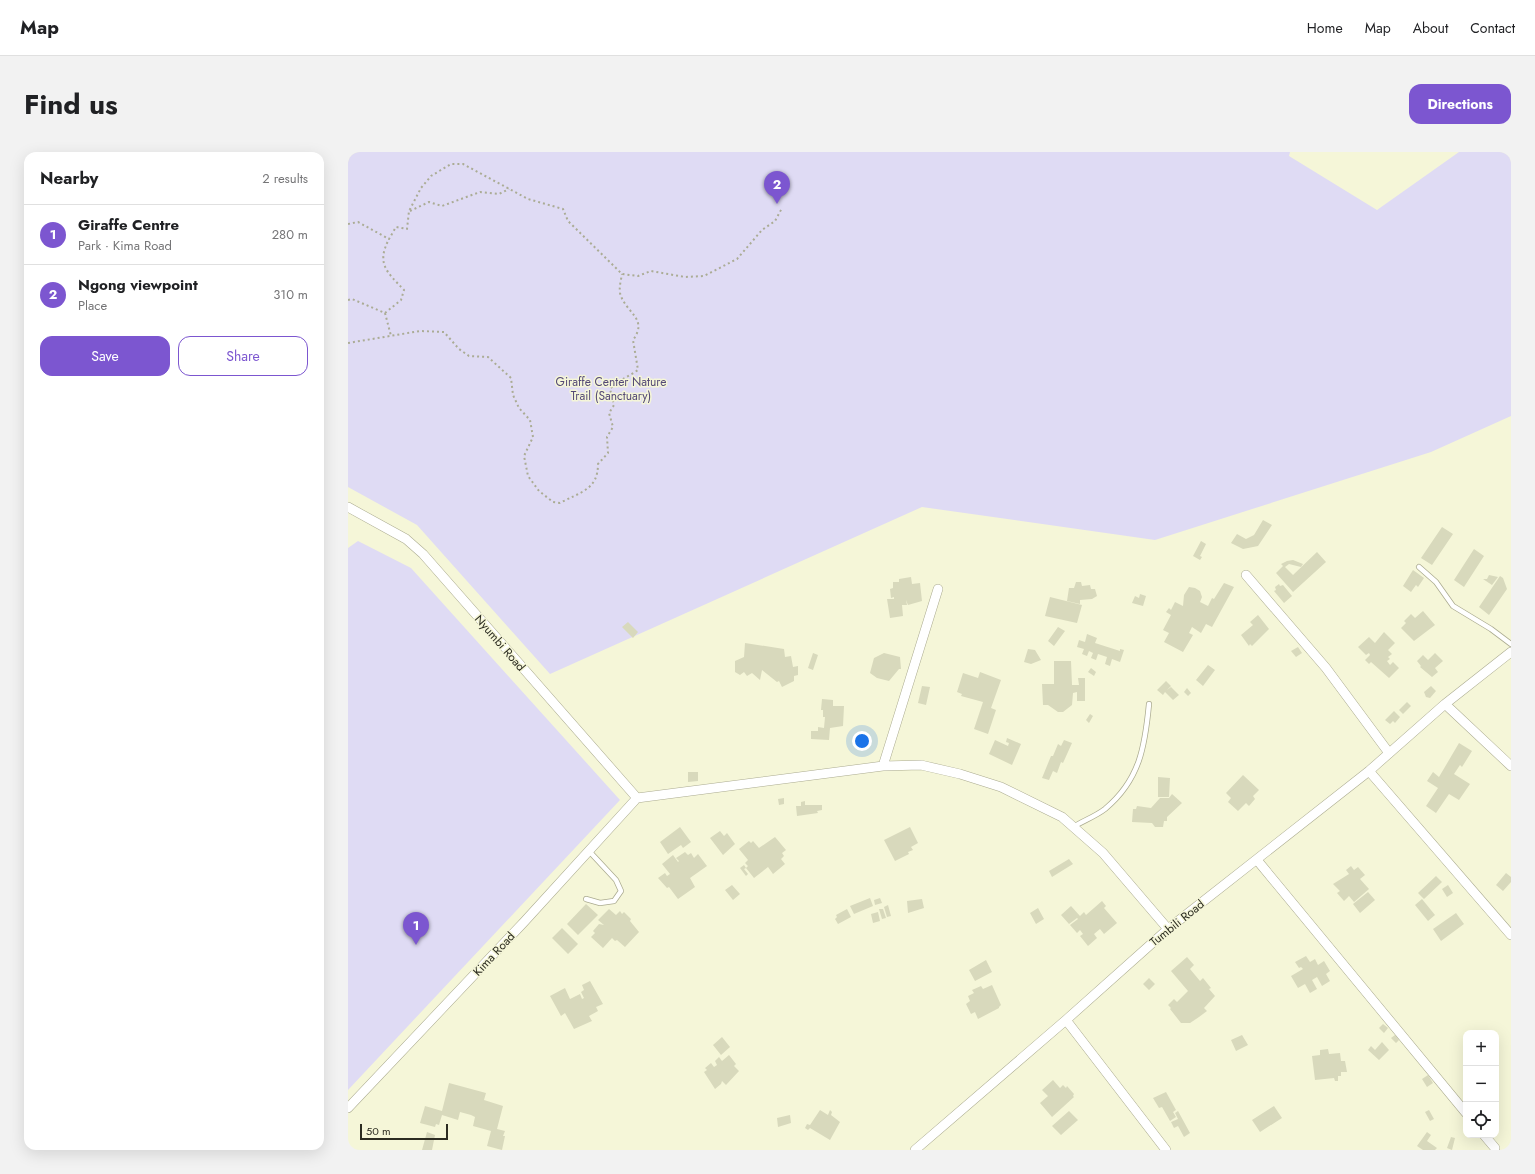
<!DOCTYPE html>
<html lang="en">
<head>
<meta charset="utf-8">
<style>
  body { margin:0; font-family:Jost,sans-serif; background:#f2f2f2; color:#202124 }
  .controls { position:absolute; right:12px; bottom:12px; display:grid; overflow:hidden; border-radius:8px; box-shadow:0 4px 16px #0002 }
  .controls button { width:36px; height:36px; display:grid; place-items:center; padding:0; border:0; border-bottom:1px solid #e0e0e0; background:#fff; color:#202124; font:20px sans-serif }
  .scale { position:absolute; left:12px; bottom:10px; width:88px; box-sizing:border-box; padding-left:4px; border:2px solid #2c2c21; border-top:0; font-size:11px; line-height:14px; white-space:nowrap; color:#2c2c21; -webkit-text-stroke:3px #f5f6d8; paint-order:stroke }
  .you { position:absolute; left:514px; top:589px; width:14px; height:14px; margin:-10px; border:3px solid #fff; border-radius:50%; background:#1a73e8; box-shadow:0 0 0 6px #1a73e833 }
  .badge { display:grid; place-items:center; width:26px; height:26px; border-radius:50%; background:#7c56d0; color:#fff; font-size:13px; font-weight:700 }
  .pin { position:absolute; translate:-50% -33px; filter:drop-shadow(0 1px 2px #0008) }
  .pin::after { content:''; position:absolute; top:21px; width:14px; height:12px; background:inherit; clip-path:polygon(0 0,100% 0,50% 100%) }
  .list { margin:0; padding:0; list-style:none }
  h2 { display:flex; justify-content:space-between; align-items:center; height:52px; margin:0; padding:0 16px; font-size:17px }
  h2 small { font-size:13px; font-weight:400; color:#757577 }
  .list li { display:grid; grid-template-columns:26px 1fr auto; gap:12px; align-items:center; box-sizing:border-box; height:60px; padding:0 16px; border-top:1px solid #e0e0e0 }
  .list b { display:block; font-size:15px; white-space:nowrap }
  .list p { margin:0; font-size:13px; white-space:nowrap; color:#757577 }
  .list em { font-size:13px; font-style:normal; color:#757577 }
  .actions { display:flex; gap:8px; padding:12px 16px }
  .actions a { flex:1; padding:9px 0; border:1px solid #7c56d0; border-radius:12px; text-align:center; font-size:14px; color:#7c56d0 }
  .actions .main { background:#7c56d0; color:#fff }
  .icon { flex:none; width:22px; height:22px; fill:none; stroke:currentColor; stroke-width:2; stroke-linecap:round; stroke-linejoin:round }
  .map { position:relative; flex:none; width:1163px; height:998px; overflow:hidden; border-radius:12px }
  header { display:flex; align-items:center; gap:24px; box-sizing:border-box; height:56px; padding:0 20px; background:#fff; border-bottom:1px solid #e0e0e0 }
  header strong { font-size:19px }
  nav { display:flex; gap:22px; margin-inline-start:auto; font-size:14px }
  .intro { display:flex; align-items:center; justify-content:space-between; box-sizing:border-box; height:96px; padding:0 24px }
  h1 { margin:0; font-size:28px }
  .button { padding:10px 18px; border-radius:12px; background:#7c56d0; color:#fff; font-size:14px; font-weight:700 }
  main { display:flex; gap:24px; padding:0 24px }
  aside { flex:1; background:#fff; border-radius:12px; box-shadow:0 4px 16px #0002 }
  .map>svg:first-child { display:block }
  .green { fill:#dfdbf4 }
  .building { fill:#d8d9bc }
  .lines { fill:none; stroke-linecap:round; stroke-linejoin:round }
  .lane-casing { stroke:#abab90; stroke-width:6 }
  .street-casing { stroke:#abab90; stroke-width:10 }
  .path { stroke:#abac95; stroke-width:2; stroke-dasharray:2 3; stroke-linecap:butt }
  .lane { stroke:#fff; stroke-width:4.5 }
  .street { stroke:#fff; stroke-width:9 }
  .labels { text-anchor:middle; dominant-baseline:central; stroke-width:3; stroke-linejoin:round; paint-order:stroke }
  .park-label { font-size:12px; fill:#554a77; stroke:#f5f6d8 }
  .street-label { font-size:12px; fill:#2c2c21; stroke:#f5f6d8 }
</style>
</head>
<body>
<header>
<strong>Map</strong>
<nav><a>Home</a><a>Map</a><a>About</a><a>Contact</a></nav>
</header>
<div class="intro"><h1>Find us</h1><a class="button">Directions</a></div>
<main>
<aside>
<h2>Nearby<small>2 results</small></h2>
<ul class="list">
<li><span class="badge">1</span><div><b>Giraffe Centre</b><p>Park · Kima Road</p></div><em>280 m</em></li>
<li><span class="badge">2</span><div><b>Ngong viewpoint</b><p>Place</p></div><em>310 m</em></li>
</ul>
<div class="actions"><a class="main">Save</a><a>Share</a></div>
</aside>
<div class="map">
<svg width="1163" height="998" viewBox="0 0 1163 998">
  <rect width="100%" height="100%" fill="#f5f6d8"/>
  <!-- green -->
  <path class="green" d="M0,0h942l-1,4 88,54 82,-58h52v264l-80,36 -276,88 -233,-33 -372,167 -133,-149 -69,-38z
    M10,389l53,27 209,232 -272,290v-542z"/>
  <!-- building -->
  <path class="building" d="M915,368l9,5 -14,21 -15,3 -12,-6 6,-9 9,5 8,-4z
    M1094,375l11,7 -21,31 -11,-7z
    M853,389l5,3 -6,12 2,1 -2,3 -7,-4z
    M1126,397l10,7 -20,31 -10,-7z
    M969,400l9,10 -33,30 -17,-19 7,-7 -2,-2 6,-3 6,-1 10,4 -2,3 -12,-3 -4,3 8,8z
    M1065,418l11,8 -6,9 -2,-2 -5,7 -8,-6z
    M1141,423l9,2 -6,8 -9,-6h4z
    M1152,424l3,2 4,11 -18,26 -10,-8z
    M563,425l1,7 8,-1 2,18 -14,4 -2,-5 1,5h-5l1,11 -13,2 -3,-19h7v-2l-3,1 -1,-9 3,-1v-6h6v-3z
    M728,430h5l1,4 8,-1 1,4h4l2,7 -5,3 -12,1v4l-13,-3 2,-13h5z
    M876,431l10,4 -22,40 -6,-3 -5,9 -9,-6 -3,6 4,2 -10,17 -19,-10 5,-9 -6,-3 8,-15 -5,-3 3,-4 2,2 4,-8 8,4 1,-11 5,-8 6,1 5,3 2,6 -2,5 8,4 4,-8 2,1z
    M931,432l1,2 3,-1 9,11 -8,7 -10,-12 2,-1 -1,-3z
    M792,442l6,2 -3,10 -11,-3 3,-7 4,2z
    M702,445l32,8 -5,18 -32,-7z
    M1075,459l12,14 -21,16 -13,-13 5,-5 -2,-2 7,-7 4,4z
    M910,463l11,14 -17,17 -2,-2 -1,2 -8,-11 12,-10 -3,-3z
    M280,470l10,10 -5,6 -11,-11z
    M710,475l7,4 -11,15 -6,-5z
    M1036,480l11,11 -7,7 4,4 -4,3 2,2 -3,2 3,4 3,-3 6,6 -10,10 -18,-16 -2,2 -4,-4 5,-5 -1,-2 -3,2 -8,-8 11,-10 6,6z
    M739,482l10,4 -2,5 25,8v-2l4,1 -4,12 -8,-3 -2,7 -5,-2 2,-7 -9,-3 -2,6 -5,-2 2,-5 -4,-2 -2,5 -5,-2 2,-5 -7,-2 2,-7 6,2z
    M397,491l39,6 1,8 6,-1 2,11 5,-1v9l-4,1v5l-12,6 -3,-6 -2,1 -15,-12 -2,10 -8,-7 -5,3 -3,-4 -4,3 -5,-3v-11l9,-4z
    M950,495l4,6 -6,4 -5,-6z
    M680,497l7,1 6,10 -10,4 -7,-2z
    M465,501l5,2 -5,15 -5,-2z
    M536,501l16,4 1,12h-2l-10,12 -12,-3 -7,-5 4,-15z
    M1087,501l8,8 -8,7 3,4 -6,5 -12,-10 1,-1 -4,-5 6,-6 5,5z
    M706,509h17l1,24h7l-1,-7h7v23h-8v-9l-4,1 -1,12 -9,7h-5l-10,-7h-5l-1,-21h12z
    M860,513l7,5 -12,16 -7,-6z
    M743,516l5,4 -2,4 -6,-4z
    M632,520l21,8 -10,28 5,2 -8,24 -14,-5 9,-27 -22,-6 1,-2 -5,-2 6,-19 15,5z
    M818,529l5,5 -4,4 4,-3 8,8 -6,5 -8,-8 -2,3 -6,-5z
    M574,534l8,1 -4,18 -8,-2z
    M1083,534l5,5 -6,7 -4,-1 -2,-5z
    M839,536l4,5 -3,3 -4,-4z
    M474,547l11,1v6h11l-1,20 -13,2 -1,12 -18,-1v-8h7v-4l6,1 1,-11h-2v-7h-2z
    M1059,550l4,4 -8,8 -4,-4z
    M1046,559l6,6 -5,6 -2,-2 -3,3 -5,-4z
    M742,562l3,2 -4,7 -3,-3z
    M659,586l14,6 -9,21 -23,-11 6,-14 13,6 1,-3 -3,-1z
    M716,588l8,3 -9,20 -2,-1 -4,11 -4,-2 -4,9 -7,-2 9,-22h2l5,-12 3,2z
    M1111,591l13,8 -10,16 -2,-2 -6,9 16,10 -11,16 -10,-6 -13,19 -10,-7 12,-18 -11,-7 6,-9 6,5z
    M340,620h10v9l-10,1z
    M895,623l16,15 -6,6 2,3 -6,7 -3,-3 -8,8 -10,-9 3,-4 -5,-5z
    M810,625l12,1 -1,19h-11z
    M824,642l10,9 -15,14v4h-3l-1,6h-8l-3,-4 -20,-1 1,-13h3l1,-3 14,2 9,-10h9z
    M436,646v6l-5,1 -1,-6z
    M457,649v4h17v5l-5,1 1,2 -21,3 -1,-10h5v-4z
    M332,675l11,15 -8,6 -2,-3 -13,9 -8,-12z
    M562,675l8,16 -7,4 2,3 -5,2 1,2 -14,7 -11,-21z
    M372,679l4,5 3,-3 8,11 -12,11 -13,-17z
    M427,685l11,13 -4,3 2,3 -3,3 4,5 -12,10 -5,-7 -14,11 -8,-10 -2,1 4,5 -2,2 -6,-8 4,-3 2,3 2,-2 -3,-3 3,-3 -9,-11 10,-8 2,2 2,-2 6,7 -3,2z
    M337,700l3,3 3,-2 3,5 4,-4 9,12 -17,12 5,9 -17,12 -9,-12 -2,1 -9,-10 7,-5 2,3 3,-2 -8,-10 11,-9 5,7 1,-1 -3,-3z
    M721,707l4,5 -21,13 -3,-6z
    M1003,714l3,4 4,-3 7,8 -5,4 9,10 -15,13 -5,-6 -5,5 -7,-8 3,-2 -7,-7 16,-10 -3,-4z
    M1158,721l5,4v5l-8,9 -7,-6z
    M1088,724l6,6 -18,17 -6,-6z
    M384,733l8,9 -7,6 -8,-10z
    M1100,733l5,8 -6,4 -5,-8z
    M1020,740l7,8 -15,13 -7,-9z
    M522,746l3,8 -19,8 -4,-8z
    M532,746l2,5 -7,2 -1,-5z
    M574,747l2,9 -16,5 -1,-12z
    M1074,747l13,16 -7,6 -13,-16z
    M754,749l4,5 -2,2 13,15 -13,11 -4,-5 -6,5 3,4 -9,8 -8,-10 3,-2 -3,-4 -3,3 -7,-8 8,-6 -1,-1 -8,6 -8,-9 10,-9 9,10 4,-4 2,3z
    M238,752l12,11 -20,20 -11,-11z
    M540,753l3,11 -4,1 -3,-10z
    M690,756l6,11 -8,5 -6,-11z
    M261,757l7,6 4,-4 2,3 2,-2 7,7 -1,2 9,11 -14,15 -8,-7 -2,1 -3,-3 -9,10 -12,-11 4,-4 -2,-2 6,-7 5,1 -6,-5z
    M499,757l4,8 -13,7 -3,-5 2,-2 -1,-2z
    M531,757h4l3,9 -4,1z
    M530,760l2,9 -7,2 -2,-9z
    M1108,761l8,11 -23,17 -8,-12z
    M214,776l16,16 -10,10 -16,-16z
    M958,804l4,6 5,-3 3,6 6,-4 6,10 -4,3 4,7 -8,5 -5,-9 -5,3 5,9 -7,4 -5,-9 -7,4 -7,-12 12,-7 -2,-2 -2,1 -4,-6z
    M839,805l7,8 -4,4 10,12 3,-3 8,10 -2,1 6,7 -11,12 3,3 -8,6 -9,6h-9l-11,-14 1,-1 -3,-3 6,-6 3,3 11,-11 -17,-20z
    M638,808l6,12 -17,9 -6,-11z
    M801,826l6,6 -6,6 -6,-6z
    M242,829l13,23 -7,3 2,4 -9,5 3,5 -18,8 -9,-16 -4,3 -11,-20 15,-8 5,11 10,-5 2,5 2,-1 -3,-6 3,-2 -2,-5z
    M644,833l9,20 -2,2v1l-21,11 -3,-7 -4,2 -5,-10 4,-3 -2,-5 6,-3 -2,-3 9,-4 2,3z
    M1035,872l5,4 -4,5 -5,-5z
    M894,883l6,10 -12,6 -5,-11z
    M1047,883l4,5 -3,3 -5,-5z
    M374,885l8,10 -9,8 -8,-10z
    M1034,890l7,8 -10,10 -11,-10 3,-4 4,4z
    M980,897l1,5 11,-1 1,8h4l2,11h-6v4h-3v5h-3l-1,-3 -19,2 -3,-24 8,-1v-5z
    M381,903l7,9 -2,2 5,5 -13,14 -4,-4 -1,3 -6,5 -11,-17 3,-2 -2,-2 6,-5 3,4 3,-2 -2,-4 4,-4 3,4z
    M1080,923l5,8 -6,4 -5,-8z
    M705,928l7,8 3,-3 3,3 1,-2 7,8 -1,2 1,1 -22,20 -12,-14 8,-7 -6,-6z
    M101,931l37,10 -2,7 19,6 -6,23 8,2 -2,5h2l-3,14 -15,-4 4,-15 -18,-5 2,-9 -4,-2 -11,-3 -2,8 -16,-5 -3,10 -3,-1 -1,3 -15,-4 5,-17 17,5z
    M818,940l10,18 -3,2 3,5 -6,4 -8,-14 -3,1 -6,-10z
    M926,954l8,12 -22,14 -8,-12z
    M472,958l8,5 2,-5 2,2 -1,3 9,7 -10,18 -20,-12 -2,2 -3,-2 2,-4 3,1z
    M1081,958l5,9 -4,2 -5,-9z
    M721,959l9,9 -17,15 -9,-9z
    M830,959l12,22 -6,4 -6,-11 -4,2 -3,-6 7,-3 -3,-6z
    M442,963l1,8 -13,4 -1,-9z
    M79,980l8,3 -3,15h-10z
    M1079,980l4,3 -4,6 10,7 -2,2h-12l-6,-4z
    M1103,985l4,1 -3,12 -5,-2z"/>
  <g class="lines">
    <defs>
      <path id="lane" d="M1071,415l17,15 17,24 38,23 20,15
        M725,675c10,-6 23,-11 32,-18 35,-29 40,-63 44,-105
        M238,747l14,4 14,-2 7,-10 -5,-11 -27,-29"/>
      <path id="street" d="M0,355l58,32 17,15 214,244
        M898,423l80,93 63,85
        M1097,552l66,62
        M535,614l55,-177
        M1021,619l142,164
        M289,646l246,-32 38,-1 39,9 41,13 61,30 41,36 65,76
        M909,708l209,253
        M718,868l100,130
        M0,956l176,-186 113,-124
        M1136,983l11,13
        M567,998l151,-130 102,-91 201,-158 76,-67 66,-52"/>
    </defs>
    <!-- lane casing -->
    <use href="#lane" class="lane-casing"/>
    <!-- street casing -->
    <use href="#street" class="street-casing"/>
    <!-- path -->
    <path class="path" d="M62,59l19,-9 13,4 38,-14 19,2 10,-5
      M0,72l10,-2 31,17 7,-12 11,2 2,-18 12,-23 10,-12 20,-12h12l65,35 35,10 5,12 54,53 16,2 13,-5 34,6 19,-1 33,-17 25,-29 13,-9 7,-13
      M0,148l4,-1 33,14 16,-13 3,-10c-17,-18 -28,-26 -15,-51
      M37,161l6,23
      M0,191l72,-12 24,1 15,17 10,7 19,1 23,21 2,17 6,13 11,12 3,17 -9,19 4,20 11,15 14,11 7,1c20,-11 38,-13 38,-39l10,-11 -1,-16 6,-10 -4,-14 5,-8 -4,-16c8,-9 18,-12 28,-19l-5,-30c16,-22 -8,-27 -13,-47 -1,-6 1,-13 2,-19"/>
    <!-- lane -->
    <use href="#lane" class="lane"/>
    <!-- street -->
    <use href="#street" class="street"/>
  </g>
  <g class="labels">
    <!-- park labels -->
    <g class="park-label">
      <text x="263" y="230">Giraffe Center Nature<tspan x="263" dy="14">Trail (Sanctuary)</tspan></text>
    </g>
    <!-- street labels -->
    <g class="street-label">
      <text transform="translate(152 491) rotate(49)">Nyumbi Road</text>
      <text transform="translate(829 771) rotate(-39)">Tumbili Road</text>
      <text transform="translate(146 802) rotate(-47)">Kima Road</text>
    </g>
  </g>
</svg>
<div class="controls">
<button>+</button>
<button>−</button>
<button><svg class="icon" aria-label="locate" viewBox="0 0 24 24"><circle cx="12" cy="12" r="6"/><path d="M12 2v4M12 18v4M2 12h4M18 12h4"/></svg></button>
</div>
<div class="scale">50 m</div>
<div class="you"></div>
<div class="pin badge" style="left:68px;top:793px">1</div>
<div class="pin badge" style="left:429px;top:52px">2</div>
</div>
</main>
</body>
</html>
